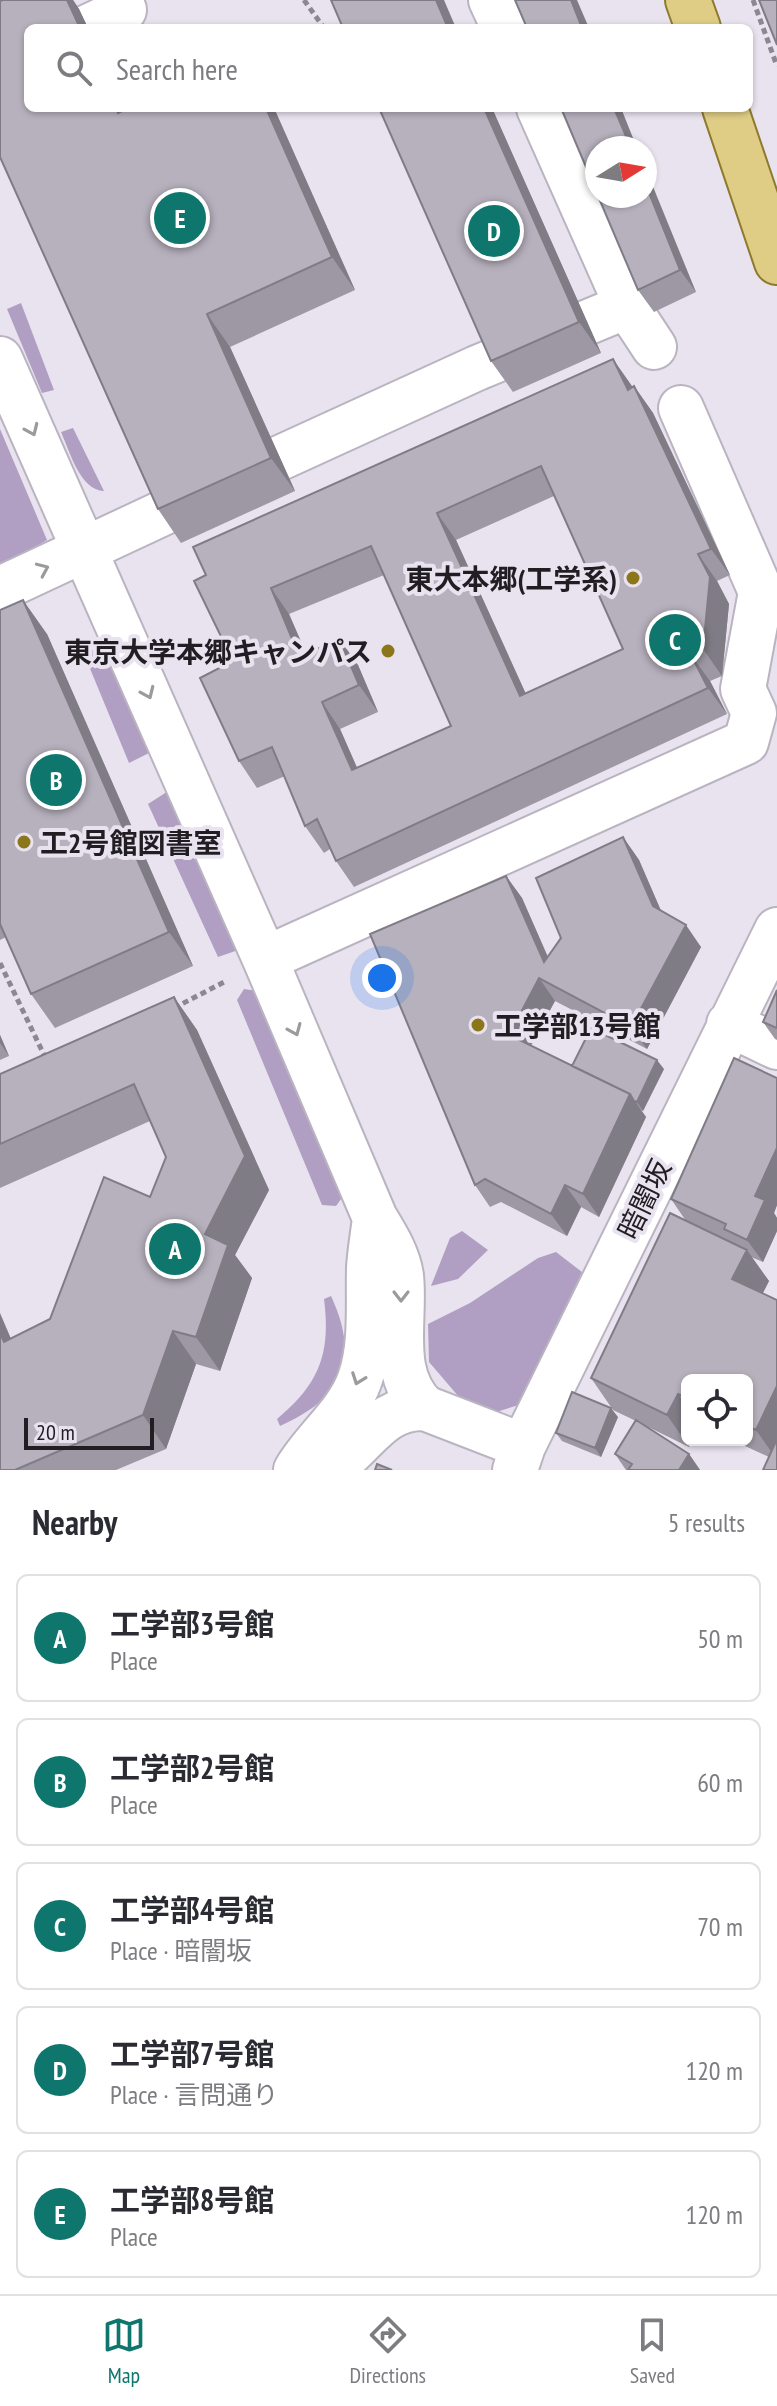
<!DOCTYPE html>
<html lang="en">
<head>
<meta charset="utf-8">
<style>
  body { margin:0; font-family:"PT Sans Narrow","Noto Sans JP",sans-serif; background:#f7f7f7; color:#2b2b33 }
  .controls { position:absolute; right:24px; bottom:24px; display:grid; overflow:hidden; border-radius:12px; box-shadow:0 2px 6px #0004 }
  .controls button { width:72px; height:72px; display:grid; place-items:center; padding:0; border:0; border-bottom:2px solid #e1e1e2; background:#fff; color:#2b2b33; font:40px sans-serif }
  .compass { position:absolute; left:585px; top:136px; width:72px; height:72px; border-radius:50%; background:#fff; box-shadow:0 2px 6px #0004; rotate:79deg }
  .scale { position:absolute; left:24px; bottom:20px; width:130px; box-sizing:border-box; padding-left:8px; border:4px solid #201e22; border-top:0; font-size:22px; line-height:28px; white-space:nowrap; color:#201e22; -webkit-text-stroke:6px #e9e3f0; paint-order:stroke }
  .you { position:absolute; left:382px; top:978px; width:28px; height:28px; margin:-20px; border:6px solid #fff; border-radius:50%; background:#1a73e8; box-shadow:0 0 0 12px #1a73e833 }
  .badge { display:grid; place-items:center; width:52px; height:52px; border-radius:50%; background:#0f766e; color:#fff; font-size:26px; font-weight:700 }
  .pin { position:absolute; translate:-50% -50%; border:4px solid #fff; box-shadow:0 2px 8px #0006 }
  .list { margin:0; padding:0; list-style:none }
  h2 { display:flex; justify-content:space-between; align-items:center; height:104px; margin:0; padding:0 32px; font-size:34px }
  h2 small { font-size:26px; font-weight:400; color:#7c7c81 }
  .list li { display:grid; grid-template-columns:52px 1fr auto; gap:24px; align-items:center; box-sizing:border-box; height:128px; margin:0 16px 16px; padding:0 16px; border:2px solid #e1e1e2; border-radius:12px }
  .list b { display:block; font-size:30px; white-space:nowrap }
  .list p { margin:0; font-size:26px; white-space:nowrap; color:#7c7c81 }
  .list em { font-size:26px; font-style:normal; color:#7c7c81 }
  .icon { flex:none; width:44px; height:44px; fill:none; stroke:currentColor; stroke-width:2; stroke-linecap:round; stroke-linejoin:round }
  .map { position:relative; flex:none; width:777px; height:1470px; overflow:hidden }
  .search { position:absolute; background:#fff; box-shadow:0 2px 6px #0004; left:24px; right:24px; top:24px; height:88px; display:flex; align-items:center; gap:20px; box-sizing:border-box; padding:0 28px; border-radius:12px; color:#7c7c81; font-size:30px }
  .sheet { height:824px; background:#fff }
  nav { display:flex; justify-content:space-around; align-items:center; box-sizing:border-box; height:112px; border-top:2px solid #e1e1e2; background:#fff; font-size:22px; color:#7c7c81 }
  nav a { display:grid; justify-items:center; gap:4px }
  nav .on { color:#0f766e }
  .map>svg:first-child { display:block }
  .forest { fill:#b09fc2 }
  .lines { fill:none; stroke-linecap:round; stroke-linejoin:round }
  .minor-casing { stroke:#bab4c1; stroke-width:48 }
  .major-casing { stroke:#8e7a2d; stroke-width:48 }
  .path { stroke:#8c8891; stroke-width:5; stroke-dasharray:6 4; stroke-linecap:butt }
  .minor { stroke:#fff; stroke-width:44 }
  .major { stroke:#dfcd85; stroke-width:44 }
  .path-bridge { stroke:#8c8891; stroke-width:5; stroke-dasharray:6 4; stroke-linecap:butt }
  .wall { fill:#9d98a3; fill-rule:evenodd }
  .shaded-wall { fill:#807c85 }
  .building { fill:#b7b1be; stroke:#807c85; stroke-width:2; fill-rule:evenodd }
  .oneway { stroke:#9b9a9c }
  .poi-dot { fill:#8c761a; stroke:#e9e3f0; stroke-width:3 }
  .labels { text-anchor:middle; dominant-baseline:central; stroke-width:8; stroke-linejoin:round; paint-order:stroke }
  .poi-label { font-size:28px; font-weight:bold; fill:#201e22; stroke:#e9e3f0; text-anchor:end }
  .street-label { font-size:28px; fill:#201e22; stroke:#e9e3f0 }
</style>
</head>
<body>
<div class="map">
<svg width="777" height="1470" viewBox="0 0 777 1470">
  <rect width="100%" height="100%" fill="#e9e3f0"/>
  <!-- forest -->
  <path class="forest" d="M21,303l33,87 -12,3 -35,-84z
    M73,428l31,63c-24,-1 -34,-39 -43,-59z
    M0,429l47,111 -47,28z
    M110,642l49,106 -30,15 -45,-109z
    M176,786l68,162 -26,9 -70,-153z
    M244,989l14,2 86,204 -8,11 -14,-1 -85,-205z
    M462,1231l26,19 -30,29 -27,7 19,-48z
    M556,1252l26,20 -60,132 -45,14 -48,-56 -1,-38 42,-21 68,-45z
    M331,1296c29,63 13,102 -51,130l-3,-7c42,-35 54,-65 47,-120z"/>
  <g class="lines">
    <defs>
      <path id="minor" d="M491,0l13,28
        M88,27l36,-17 -4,-10
        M539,108l88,198
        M0,359l265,600 110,259c11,18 23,37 26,58 5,44 -13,98 24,132
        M280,458l197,-90 150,-62 27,41
        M0,589l167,-78
        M265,959l481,-217 8,-29 -11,-24 18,-97 -80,-184
        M729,1024l48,23
        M296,1470c19,-32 52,-56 64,-91 12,-35 8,-75 9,-111 1,-17 4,-33 6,-50
        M326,1470c40,-21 50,-63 99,-62l98,38
        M515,1470l8,-24 254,-516"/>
      <path id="major" d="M688,0l10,28
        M725,108l52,154"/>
    </defs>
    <!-- minor casing -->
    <use href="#minor" class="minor-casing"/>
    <!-- major casing -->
    <use href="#major" class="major-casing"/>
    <!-- path -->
    <path class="path" d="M304,0l20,28
      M753,0l24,66
      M174,1008l52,-27"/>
    <!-- minor -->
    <use href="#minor" class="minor"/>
    <!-- major -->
    <use href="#major" class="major"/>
    <!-- path-bridge -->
    <path class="path-bridge" d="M0,963l46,96"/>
  </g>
  <!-- wall -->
  <path class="wall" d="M3,0h70l6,9 9,19h-60v80h96l1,2 3,-2h146l81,182 -125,57 65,144 -114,52 -23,-34 -158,-352v-156z
    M492,108l109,245 -88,39 -22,-31z
    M645,196l51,96 -42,20 -16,-22z
    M634,386l19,27 77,162 -13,6 12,23 -7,72 -12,5 17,33 -373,173 -18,-26 -6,-12 -6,4 -19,-27 -20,-50 -28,12 -18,-27 -6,-100 -39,-80zM554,496l69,153 -97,45 -70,-154zM384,575l67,151 -94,42 -17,-39 38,-17 -20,-47 -51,-10 -18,-41z
    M0,610l47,24 146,332 -138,62 -24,-34 -25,-57 -6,3z
    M623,837l16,23 22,51 40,36 -54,102 -92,-48 -24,45 41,20 92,3 -21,42 -2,-1 5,7 -47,100 -18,-10 -14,29 -66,-34 -11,5 -15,-22 31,-309 16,22 26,59z
    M777,990v50l-2,-1 -12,-17z
    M174,997l23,33 72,160 -34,65 17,23 -32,93 -24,-7 -30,85 -50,21h-116l11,-131 39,-20 100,-122 16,-40 -16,-36 -150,67v-114z
    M0,1035l9,21 -9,4z
    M777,1078v127l-3,8 3,5v13l-14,31 -12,-5 18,24 -6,12 14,177 -8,-13 -37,-17h15v-60h-60v60l2,7 -47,-23 47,30 11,16h-74l-11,-16 21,-33 -23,-11 -22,-32 95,-157 -15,-22z
    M618,1417l-17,40 -39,-16 -6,-8z"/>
  <!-- shaded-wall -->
  <path class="shaded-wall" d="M67,0h6l6,9 9,19h-8z
    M436,0h8l12,28h-8z
    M571,0h6l12,28h-7z
    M266,108h8l81,182 -23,-33z
    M484,108h8l109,245 -22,-31z
    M614,108h7l16,40h-6z
    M645,167l51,125 -16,-22 -35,-87z
    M207,314l23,33 65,144 -24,-33z
    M613,359l19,27 15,31 -19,-27z
    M634,386l19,27 77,162 -19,-26z
    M437,513l19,27 83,183 -19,-27z
    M698,554l19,27 12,23 -7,72 -19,-27z
    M271,588l18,26 30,70 -19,-26z
    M23,600l24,34 146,332 -24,-34z
    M339,638l19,27 20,47 -19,-27z
    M691,655l19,26 17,33 -19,-26z
    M322,702l18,27 30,68 -18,-27z
    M623,837l16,23 30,69 -16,-23z
    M506,876l16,22 38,87 -16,-23z
    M686,925l15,22 -54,102 -16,-22z
    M539,978l16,23 -31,56 -15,-22z
    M174,997l23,33 72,160 -34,65 17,23 -32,93 -24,-34 9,-103z
    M0,1035l9,21 -9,-13z
    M657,1060l7,9 -21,42 -6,-9z
    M630,1094l16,23 -47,100 -16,-23z
    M777,1148v57l-3,8 3,5v13l-14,31 -16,-22 8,-44z
    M565,1185l16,22 -14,29 -16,-22z
    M747,1250l22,31 -15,29 -22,-31z
    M0,1313l27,63 -23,-34 -4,-9z
    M173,1331l23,33 -30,85 -23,-34z
    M777,1386v74l-21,-30z
    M678,1394l9,13v33h5l-3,7 -22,-32z
    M611,1408l7,9 -17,40 -6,-9z
    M689,1454l11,16h-21z"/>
  <!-- building -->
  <path class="building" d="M3,0h64l13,28h-52v80h88l2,5 10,-5h138l66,149 -125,57 64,144 -113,51 -158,-352v-156z
    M331,0h105l12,28h-105z
    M515,0h56l11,28h-55z
    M759,0h18v45z
    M379,108h105l95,214 -88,39z
    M561,108h53l17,40h-34v45z
    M645,183l35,87 -42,20 -40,-94h47z
    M613,359l15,31 6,-4 77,163 -13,5 12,23 -7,72 -12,6 17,33 -372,173 -19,-42 -12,7 -33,-79 -33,14 -39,-83 33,-17 -39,-80 12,-6 -13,-28zM541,466l82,183 -103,47 -83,-183zM371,546l80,180 -99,44 -30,-68 37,-17 -20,-47 -39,20 -29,-70z
    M23,600l146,332 -138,62 -31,-70v-314z
    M623,837l30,69 33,19 -55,102 -92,-49 -30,57 121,59 -47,100 -18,-9 -14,29 -66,-35 -10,6 -105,-251 136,-58 38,86 17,-24 -25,-60z
    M777,990v38l-14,-6z
    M174,997l71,159 -40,78 23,11 -32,92 -23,-6 -30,84 -128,55h-15v-137l4,9 46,-23 54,-142 46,20 16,-40 -32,-73 -134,60v-70z
    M591,1028l66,32 -20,42 -3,-1 -4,-7 -58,-28z
    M734,1058l43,20v70l-22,48 10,4 -18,40 -23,-11 2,-5 -55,-25z
    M670,1213l77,37 -15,29 45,21v86l-21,44 -9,-4v-46h-60v18l-9,-4 -11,21 -76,-37z
    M572,1392l39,16 -16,40 -39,-15z
    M636,1420l53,34 -10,16h-51l4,-6 -17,-10z
    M777,1439v31h-14z
    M377,1464l15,6h-17z"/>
  <!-- one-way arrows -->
  <defs><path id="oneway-chevron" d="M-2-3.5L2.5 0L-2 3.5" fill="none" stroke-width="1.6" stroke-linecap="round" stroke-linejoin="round" transform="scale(2)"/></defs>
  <g class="oneway">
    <use href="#oneway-chevron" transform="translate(32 430) rotate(66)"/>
    <use href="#oneway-chevron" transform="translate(43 569) rotate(-24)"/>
    <use href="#oneway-chevron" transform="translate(148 693) rotate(66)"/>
    <use href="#oneway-chevron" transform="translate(295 1030) rotate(67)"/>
    <use href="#oneway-chevron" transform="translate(401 1296) rotate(90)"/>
    <use href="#oneway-chevron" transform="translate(358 1379) rotate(110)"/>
  </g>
  <!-- markers -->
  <g class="poi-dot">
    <circle cx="633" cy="578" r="8"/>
    <circle cx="388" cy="651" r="8"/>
    <circle cx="24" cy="842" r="8"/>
    <circle cx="478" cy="1025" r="8"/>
  </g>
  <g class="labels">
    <!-- poi labels -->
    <g class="poi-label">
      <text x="617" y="578">東大本郷(工学系)</text>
      <text x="372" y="651">東京大学本郷キャンパス</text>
      <text x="40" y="842" text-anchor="start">工2号館図書室</text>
      <text x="494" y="1025" text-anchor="start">工学部13号館</text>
    </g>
    <!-- street labels -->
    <g class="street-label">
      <text transform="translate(644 1199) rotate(-64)">暗闇坂</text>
    </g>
  </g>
</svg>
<div class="controls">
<button><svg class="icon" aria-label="locate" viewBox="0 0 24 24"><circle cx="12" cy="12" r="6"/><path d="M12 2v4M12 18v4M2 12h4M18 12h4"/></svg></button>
</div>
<svg class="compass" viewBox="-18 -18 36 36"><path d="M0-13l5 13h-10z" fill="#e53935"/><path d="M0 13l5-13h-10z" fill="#7c7c81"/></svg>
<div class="scale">20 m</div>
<div class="you"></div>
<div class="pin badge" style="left:175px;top:1249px">A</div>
<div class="pin badge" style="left:56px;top:780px">B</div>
<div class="pin badge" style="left:675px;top:640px">C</div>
<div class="pin badge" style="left:494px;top:231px">D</div>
<div class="pin badge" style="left:180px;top:218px">E</div>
<div class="search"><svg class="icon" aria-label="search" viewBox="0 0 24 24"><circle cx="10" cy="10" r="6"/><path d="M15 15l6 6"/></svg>Search here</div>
</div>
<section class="sheet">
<h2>Nearby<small>5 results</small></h2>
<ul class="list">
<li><span class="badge">A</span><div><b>工学部3号館</b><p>Place</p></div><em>50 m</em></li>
<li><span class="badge">B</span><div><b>工学部2号館</b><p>Place</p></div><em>60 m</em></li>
<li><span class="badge">C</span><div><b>工学部4号館</b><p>Place · 暗闇坂</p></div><em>70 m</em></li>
<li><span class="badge">D</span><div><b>工学部7号館</b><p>Place · 言問通り</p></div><em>120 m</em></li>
<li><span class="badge">E</span><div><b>工学部8号館</b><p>Place</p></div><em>120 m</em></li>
</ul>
</section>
<nav>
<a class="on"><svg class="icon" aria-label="map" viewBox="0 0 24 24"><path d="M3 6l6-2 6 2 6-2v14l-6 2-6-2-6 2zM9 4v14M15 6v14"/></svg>Map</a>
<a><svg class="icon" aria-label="directions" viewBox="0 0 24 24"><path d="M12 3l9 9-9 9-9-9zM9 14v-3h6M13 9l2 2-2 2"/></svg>Directions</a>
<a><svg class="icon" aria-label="saved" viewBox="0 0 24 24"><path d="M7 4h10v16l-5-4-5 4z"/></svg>Saved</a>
</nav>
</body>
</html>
